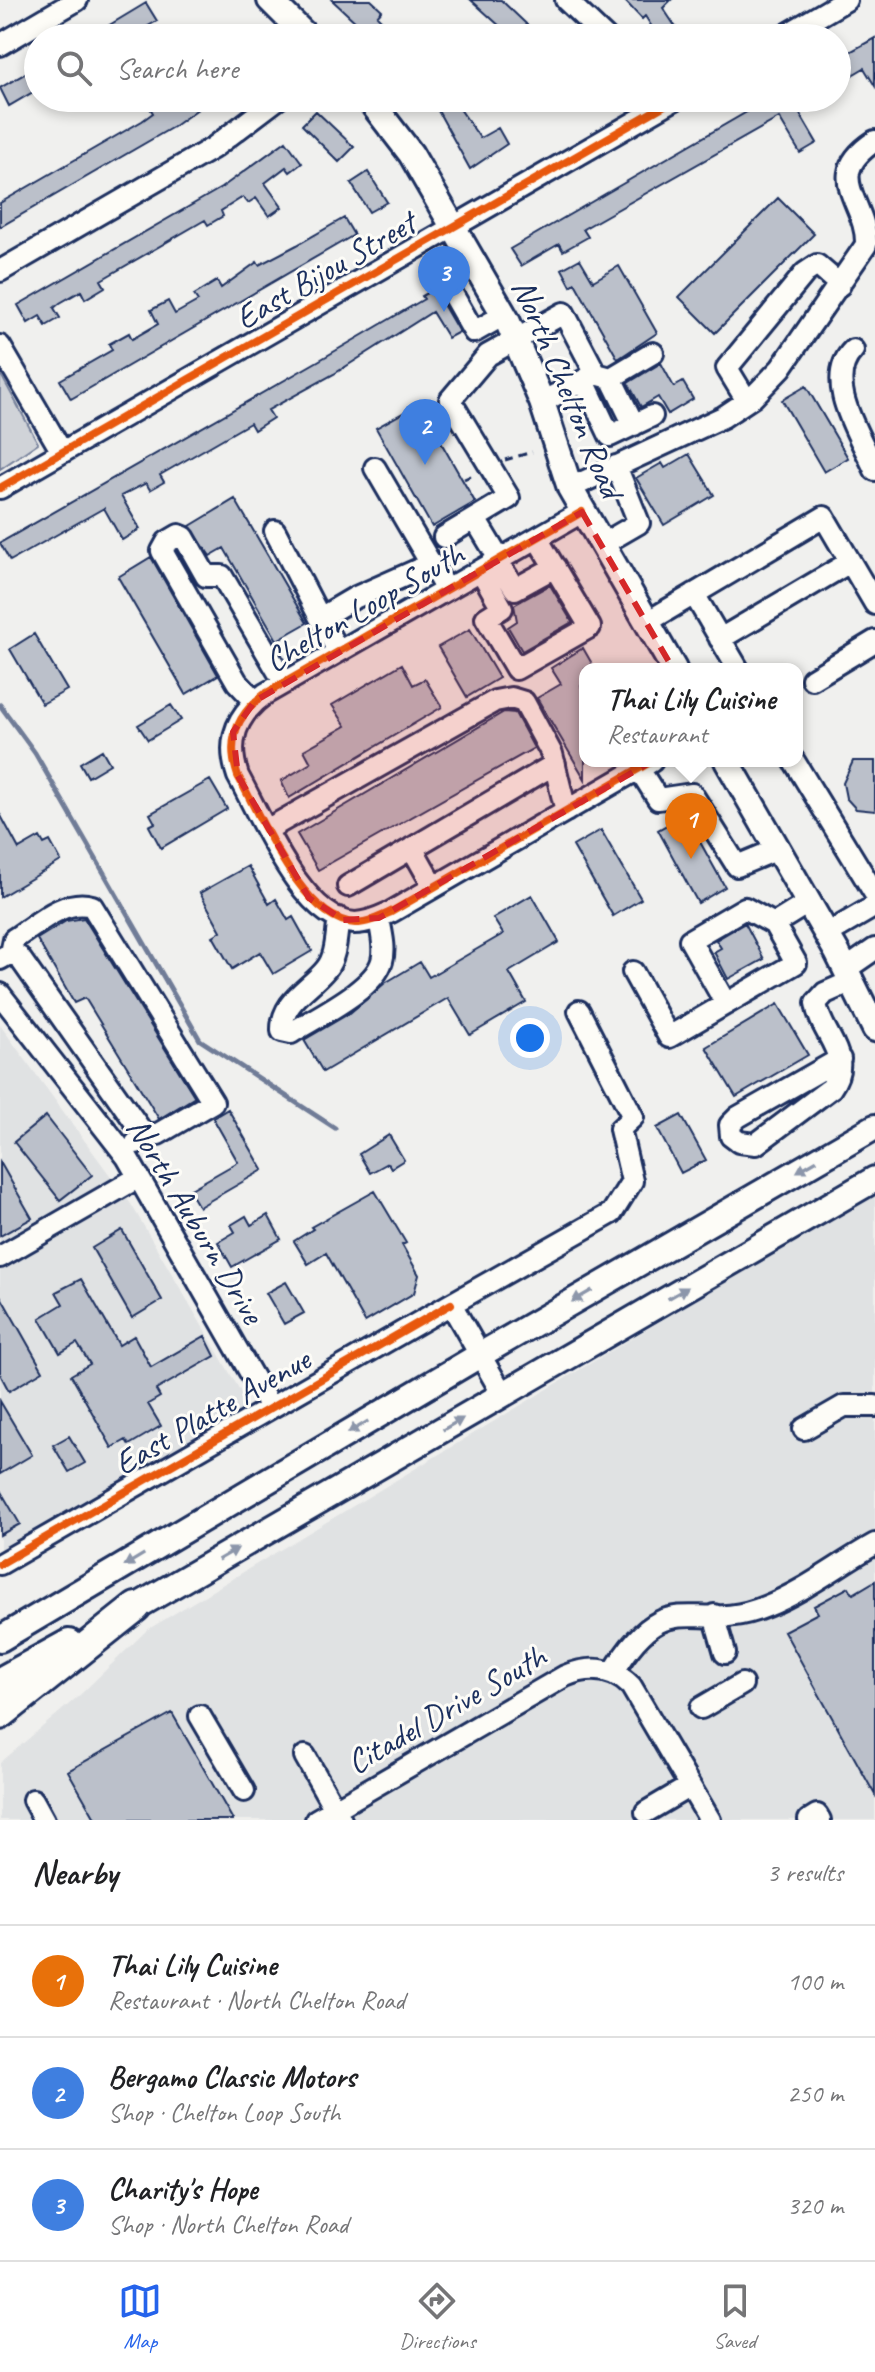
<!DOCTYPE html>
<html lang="en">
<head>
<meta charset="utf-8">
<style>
  body { margin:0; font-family:Caveat,sans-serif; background:#f6f6f6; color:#202124 }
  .you { position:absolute; left:530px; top:1038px; width:28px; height:28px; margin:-20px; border:6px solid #fff; border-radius:50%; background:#1a73e8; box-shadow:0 0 0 12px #1a73e833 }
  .badge { display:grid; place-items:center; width:52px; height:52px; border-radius:50%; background:#2563eb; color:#fff; font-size:26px; font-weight:700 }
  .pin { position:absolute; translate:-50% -66px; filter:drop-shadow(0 2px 4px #0008) }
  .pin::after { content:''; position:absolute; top:42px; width:28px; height:24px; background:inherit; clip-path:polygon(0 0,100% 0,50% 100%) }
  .popup { position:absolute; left:579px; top:663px; width:224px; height:104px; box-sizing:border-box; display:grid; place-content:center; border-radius:16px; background:#fff; filter:drop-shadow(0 2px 6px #0005); font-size:26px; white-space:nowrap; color:#757577 }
  .popup b { font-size:30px; color:#202124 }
  .popup::after { content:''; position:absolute; left:50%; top:100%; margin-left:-16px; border:16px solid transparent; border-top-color:#fff }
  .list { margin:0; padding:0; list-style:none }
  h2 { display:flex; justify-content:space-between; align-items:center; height:104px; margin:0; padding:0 32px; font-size:34px }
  h2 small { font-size:26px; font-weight:400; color:#757577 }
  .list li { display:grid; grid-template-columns:52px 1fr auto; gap:24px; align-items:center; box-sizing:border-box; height:112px; padding:0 32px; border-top:2px solid #e0e0e0 }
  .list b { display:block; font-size:30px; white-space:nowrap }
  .list p { margin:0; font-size:26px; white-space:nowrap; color:#757577 }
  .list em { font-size:26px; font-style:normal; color:#757577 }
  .icon { flex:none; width:44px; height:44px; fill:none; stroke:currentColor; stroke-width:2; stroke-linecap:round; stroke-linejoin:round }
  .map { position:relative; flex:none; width:875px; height:1820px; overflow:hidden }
  .search { position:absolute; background:#fff; box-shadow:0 4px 12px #0003; left:24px; right:24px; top:24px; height:88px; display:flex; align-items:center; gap:20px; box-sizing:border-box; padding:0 28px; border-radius:44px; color:#757577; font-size:30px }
  .sheet { height:440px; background:#fff }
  nav { display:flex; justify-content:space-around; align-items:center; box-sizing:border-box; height:112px; border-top:2px solid #e0e0e0; background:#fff; font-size:22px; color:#757577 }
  nav a { display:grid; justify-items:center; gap:4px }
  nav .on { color:#2563eb }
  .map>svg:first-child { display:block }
  .built { fill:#e0e2e3 }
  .green { fill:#d0d3d8; stroke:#76819b; stroke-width:2 }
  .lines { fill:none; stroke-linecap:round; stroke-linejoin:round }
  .stream { stroke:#6f7b97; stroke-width:5 }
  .building { fill:#bbc0ca; stroke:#1b2f5e; stroke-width:2 }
  .minor-casing { stroke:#1b2f5e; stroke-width:26 }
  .major-casing { stroke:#1b2f5e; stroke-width:30 }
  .highway-casing { stroke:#1b2f5e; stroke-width:34 }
  .path { stroke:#1b2f5e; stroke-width:3; stroke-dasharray:8 6; stroke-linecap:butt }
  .minor { stroke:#fdfcf7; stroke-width:20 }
  .major { stroke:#fdfcf7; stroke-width:24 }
  .highway { stroke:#fdfcf7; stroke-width:28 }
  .cycleway-casing { stroke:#fdfcf7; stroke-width:13 }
  .cycleway { stroke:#e8590c; stroke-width:8 }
  .oneway { fill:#8c96aa }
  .marked { fill:#d62828; fill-opacity:0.2; stroke:#d62828; stroke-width:6; stroke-dasharray:16 10; stroke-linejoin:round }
  .labels { text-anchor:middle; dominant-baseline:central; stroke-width:6; stroke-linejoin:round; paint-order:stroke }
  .street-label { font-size:34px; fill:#1b2f5e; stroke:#fdfcf7 }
</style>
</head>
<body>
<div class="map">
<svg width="875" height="1820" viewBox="0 0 875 1820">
  <rect width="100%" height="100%" fill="#f0f0ee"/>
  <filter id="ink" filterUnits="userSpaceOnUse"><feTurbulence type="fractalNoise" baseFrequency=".0125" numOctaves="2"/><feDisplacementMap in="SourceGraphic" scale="16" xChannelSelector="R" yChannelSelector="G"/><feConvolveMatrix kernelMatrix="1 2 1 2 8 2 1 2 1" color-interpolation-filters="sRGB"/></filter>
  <g filter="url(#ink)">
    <!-- built -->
    <path class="built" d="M0,1025l131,179 114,195 2,22 -247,142z
      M875,1192v628h-875v-57l81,-69 66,-64z"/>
    <!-- green -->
    <path class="green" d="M0,373l38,70 -38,26z"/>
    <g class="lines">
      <!-- stream -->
      <path class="stream" d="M0,705l35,48 165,287 135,88"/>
    </g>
    <!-- building -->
    <path class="building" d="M332,0h39l11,10 -5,6 22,22h-26z
      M471,0h30l40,38h-28z
      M624,0h47l-8,8 20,30h-24l-14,-22 -3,3z
      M146,3l11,18 -30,17h-39z
      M875,38v48l-11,-18 -27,16v-25z
      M30,71l8,18 -29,17 -9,-18z
      M167,98h46l-40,29 -173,100v-24l142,-82 11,-8 -3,-5z
      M431,98h39l-12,8 22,32 18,-10 9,16 -37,25z
      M771,98h41l-16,9 21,36 -17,10 -21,-35 -196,111 5,8 -25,14 -4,-7 -38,22 -11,-17z
      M316,111l38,36 -15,15 -37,-37z
      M286,141l16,22 -12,9 -4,-5 -21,16 17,24 -13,9 -13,-18 -8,5 -5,-6 -22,14 2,5 -15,9 -3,-5 -104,60 4,7 -20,12 -4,-8 -21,12 -6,5 6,10 -14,8 -6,-10 -12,7 -10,-18 203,-117z
      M368,172l19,30 -18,10 -18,-29z
      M778,198l36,36 -99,99 -36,-36z
      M344,218l10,17 -283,164 -11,-19 52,-30 -3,-6 20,-11 3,6 26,-15 -7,-14 17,-9 7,13 23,-13 -4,-6 23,-14 4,7 36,-26 2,3 38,-20z
      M580,259l13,22 26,-15 38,67 -39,26 -43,-76 -4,3 -9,-17z
      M434,289l25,43 -11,6 -16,-26 -98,62 -66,36 5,8 -19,12 -4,-7 -90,52 4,7 -14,8 -4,-7 -25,13 19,33 -18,11 -18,-32 -94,53 -10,-18 318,-182 106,-62 -2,-3z
      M661,363l13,24 9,-5 10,17 -25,15 -10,-17 -17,10 -13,-24z
      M806,386l42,72 -24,14 -42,-72z
      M419,404l56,98 -43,25 -56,-99z
      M689,454l25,41 -50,30 -28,-47 26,-15 3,5z
      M235,499l72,124 -30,17 -53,-92 -14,8 -20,-30z
      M151,557l67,118 -32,19 -68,-117z
      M550,585l22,37 -50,29 -14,-24 9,-6 -3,-16z
      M470,629l29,49 -32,19 -29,-50z
      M34,634l33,56 -25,14 -32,-55z
      M583,648l12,21h-10v14l-4,3 4,8v85l-48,-81 24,-14 -10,-16z
      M402,664l11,21 12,-6 17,28 -153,91 -8,-17 30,-18 -7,-13 42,-24 -14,-21z
      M171,705l10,15 -33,20 -10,-15z
      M504,712l11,1 19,35 -216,122 -21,-36z
      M102,750l8,14 -22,13 -8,-14z
      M853,761h22v50l-19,-2 -10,-11 -3,-15z
      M210,780l17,29 -66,39 -12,-22 6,-3 -5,-9z
      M0,814l19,35 21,-12 4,7 6,-3 11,20 -61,36z
      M685,815l40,72 -27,16 -40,-73z
      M601,830l40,69 -28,17 -40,-70z
      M248,866l21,38 7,-5 12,21 5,-3 19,34 -39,23 -13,-22 -28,17 -19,-33 8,-5 -21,-38z
      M532,895l27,47 -50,30 17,30 -56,33 -22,-37 -125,74 -19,-32 46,-27 35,-30 35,-21 9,15 74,-43 -10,-16z
      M84,918l111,179 -36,22 -74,-121 -11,5 -37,-64 29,-18z
      M745,923l19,36 -36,20 -14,-27 7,-4 -5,-8z
      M778,1004l30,51 -72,42 -30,-50z
      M228,1109l35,61 -64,37 -10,-17 49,-28 -25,-44z
      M681,1115l25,45 -25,13 -24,-45z
      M46,1116l46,59 -32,25 -46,-58z
      M389,1135l15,25 -13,8 -3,-5 -18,10 -11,-19z
      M0,1162l32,56 -32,18z
      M375,1191l31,52 -4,2 17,30 -5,18 -49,29 -39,-69 -18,11 -14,-23 19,-12 -2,-2z
      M268,1215l13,24 -49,28 -14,-25 17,-10 -4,-7 15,-9 5,9z
      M122,1230l40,70 -30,18 -40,-70z
      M81,1279l38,66 15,-9 17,31 54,-31 10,20 -59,34 4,7 -12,7 13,22 -32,19 -3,-5 -14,8 -41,-73 19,-11 -13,-21 -17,10 -20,-35 23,-14 -7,-12z
      M286,1282l18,31 -20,11 -18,-31z
      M0,1295l43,76 -34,20 -9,-17z
      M0,1401l32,54 -32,19z
      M69,1436l16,27 -16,9 -16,-27z
      M0,1490l20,34 -20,11z
      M875,1581v214l-91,-164 34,-18 -4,-7 35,-19 4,7z
      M172,1713l61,107h-137l-28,-49z"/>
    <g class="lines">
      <defs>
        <path id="minor" d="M566,0l40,38
          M781,38l65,-38
          M0,45l77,-45
          M438,269l36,63 30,-17
          M0,271l213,-123 66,-50
          M0,346l62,106
          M853,350c-31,31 8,87 22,120
          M596,374l15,4 23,47
          M611,378l42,-25
          M584,381l26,55 42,-20
          M747,401l-20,-33 78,-95 12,-8 23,20
          M375,468l56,96
          M0,488l677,-390
          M570,488l153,-71 30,-20 28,-29 85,-123c2,-43 -46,-68 9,-104
          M582,512l-317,182c-29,21 -39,47 -27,82 23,41 64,144 117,147 13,0 25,-6 36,-11l261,-151
          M475,519l24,40
          M275,531l45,87
          M444,537l65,-39 -59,-98 38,-45 76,-42 32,61 -54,28
          M601,545l38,-22 -23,-57
          M497,561l18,28 40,-22
          M481,571l21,37 -16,10 30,51 74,-42 -53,-89
          M694,594l44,75
          M647,622l177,-105 51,87
          M720,639l130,-77
          M338,651l-18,-33 34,-20 77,-34 15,26
          M812,679l63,-38
          M255,701l-18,-19 -75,-131 5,-9 12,-7 5,2 22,39h16l62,106
          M794,761l81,133
          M639,769l19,30 34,-5 45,72 41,-17
          M268,829l227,-128 16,-3 13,4 28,52 14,57
          M412,848l22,39
          M348,886l207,-122
          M339,918c-3,16 -2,38 -13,51 -16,20 -45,32 -44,62l9,2c25,-16 83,-43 91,-72 4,-14 -1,-29 -3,-43
          M827,934l48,-28
          M11,953l3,-14c23,-15 50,-41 78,-33l121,196 -55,32 -13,2
          M0,959l11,-6 8,4 126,179 -9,7
          M846,969l29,-20
          M633,972l36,65 127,-74 -22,-39 34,-21
          M0,994l127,163 143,250
          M726,1004l-36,-64 55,-32 29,16
          M840,1059l-102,58 -8,8 1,11 8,6 17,2 75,-56c24,-33 -11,-53 -15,-85l9,-10 27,-12
          M0,1257l139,-80
          M503,1395l-52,-91 161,-91 20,-32 -12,-52 13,-12 -54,-106
          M804,1429l40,-23h31
          M0,1564l451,-260
          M714,1615l11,38
          M613,1673c55,-93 80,-36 154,-67 38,-15 72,-42 108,-62
          M701,1708l41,-24
          M200,1716l44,75
          M305,1756l36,64
          M33,1800l11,20
          M646,1812l44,-26
          M316,1820l249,-144c24,-10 47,-9 66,10l79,134
          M809,1820l8,-5 3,5"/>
        <path id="major" d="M270,0l38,38
          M368,98l43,56 96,166 35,82 28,86 104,181
          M727,761l110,191 38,77
          M136,1607l739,-428
          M0,1639l480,-284 395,-228"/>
        <path id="highway" d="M0,1682l69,-38
          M0,1715l136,-108"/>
      </defs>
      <!-- minor casing -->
      <use href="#minor" class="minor-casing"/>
      <!-- major casing -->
      <use href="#major" class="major-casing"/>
      <!-- highway casing -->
      <use href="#highway" class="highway-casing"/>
      <!-- path -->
      <path class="path" d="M505,460l27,-8
        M464,479l9,-4"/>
      <!-- minor -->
      <use href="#minor" class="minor"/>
      <!-- major -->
      <use href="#major" class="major"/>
      <!-- highway -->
      <use href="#highway" class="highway"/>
      <defs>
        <path id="cycleway" d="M0,488l677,-390
          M582,512l-317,182c-29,21 -39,47 -27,82 23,41 64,144 117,147 13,0 25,-6 36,-11l261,-151
          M0,1564l451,-260"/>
      </defs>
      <!-- cycleway casing -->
      <use href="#cycleway" class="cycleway-casing"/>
      <!-- cycleway -->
      <use href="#cycleway" class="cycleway"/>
    </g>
    <!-- one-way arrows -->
    <defs><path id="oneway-solid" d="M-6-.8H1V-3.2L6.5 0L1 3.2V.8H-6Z" transform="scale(2)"/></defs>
    <g class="oneway">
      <use href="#oneway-solid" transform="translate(807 1166) rotate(150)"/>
      <use href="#oneway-solid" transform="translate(678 1293) rotate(-30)"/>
      <use href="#oneway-solid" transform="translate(582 1296) rotate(150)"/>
      <use href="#oneway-solid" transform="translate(453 1424) rotate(-30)"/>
      <use href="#oneway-solid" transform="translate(358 1427) rotate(149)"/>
      <use href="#oneway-solid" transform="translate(228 1554) rotate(-30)"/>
      <use href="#oneway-solid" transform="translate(134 1560) rotate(149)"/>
    </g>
  </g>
  <!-- marked area -->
  <path class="marked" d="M582,512l126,217 -329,189 -36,2 -34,-22 -71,-122 -5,-44 22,-31z"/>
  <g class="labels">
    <!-- street labels -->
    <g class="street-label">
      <text transform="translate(325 270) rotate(-30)">East Bijou Street</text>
      <text transform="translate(568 388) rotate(67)">North Chelton Road</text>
      <text transform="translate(364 607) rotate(-30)">Chelton Loop South</text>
      <text transform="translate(196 1220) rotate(59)">North Auburn Drive</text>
      <text transform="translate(212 1411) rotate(-30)">East Platte Avenue</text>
      <text transform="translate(446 1709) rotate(-30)">Citadel Drive South</text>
    </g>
  </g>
</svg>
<div class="you"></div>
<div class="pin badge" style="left:691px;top:859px;background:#e8710a">1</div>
<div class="popup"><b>Thai Lily Cuisine</b>Restaurant</div>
<div class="pin badge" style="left:425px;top:465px;background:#3f7fe0">2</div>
<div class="pin badge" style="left:444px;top:312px;background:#3f7fe0">3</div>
<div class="search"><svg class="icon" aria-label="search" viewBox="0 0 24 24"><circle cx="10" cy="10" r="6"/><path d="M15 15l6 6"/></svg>Search here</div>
</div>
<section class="sheet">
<h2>Nearby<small>3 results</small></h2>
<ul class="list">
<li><span class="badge" style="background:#e8710a">1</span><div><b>Thai Lily Cuisine</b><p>Restaurant · North Chelton Road</p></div><em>100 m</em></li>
<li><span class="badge" style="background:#3f7fe0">2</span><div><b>Bergamo Classic Motors</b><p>Shop · Chelton Loop South</p></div><em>250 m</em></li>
<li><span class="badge" style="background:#3f7fe0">3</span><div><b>Charity's Hope</b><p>Shop · North Chelton Road</p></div><em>320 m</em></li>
</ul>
</section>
<nav>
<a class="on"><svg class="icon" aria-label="map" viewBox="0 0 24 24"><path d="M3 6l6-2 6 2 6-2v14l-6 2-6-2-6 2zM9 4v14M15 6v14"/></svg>Map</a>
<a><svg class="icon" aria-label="directions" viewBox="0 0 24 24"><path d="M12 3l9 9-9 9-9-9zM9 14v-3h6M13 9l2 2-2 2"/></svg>Directions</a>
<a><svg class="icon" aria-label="saved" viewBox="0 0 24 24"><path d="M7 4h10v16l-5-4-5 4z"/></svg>Saved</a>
</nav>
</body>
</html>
